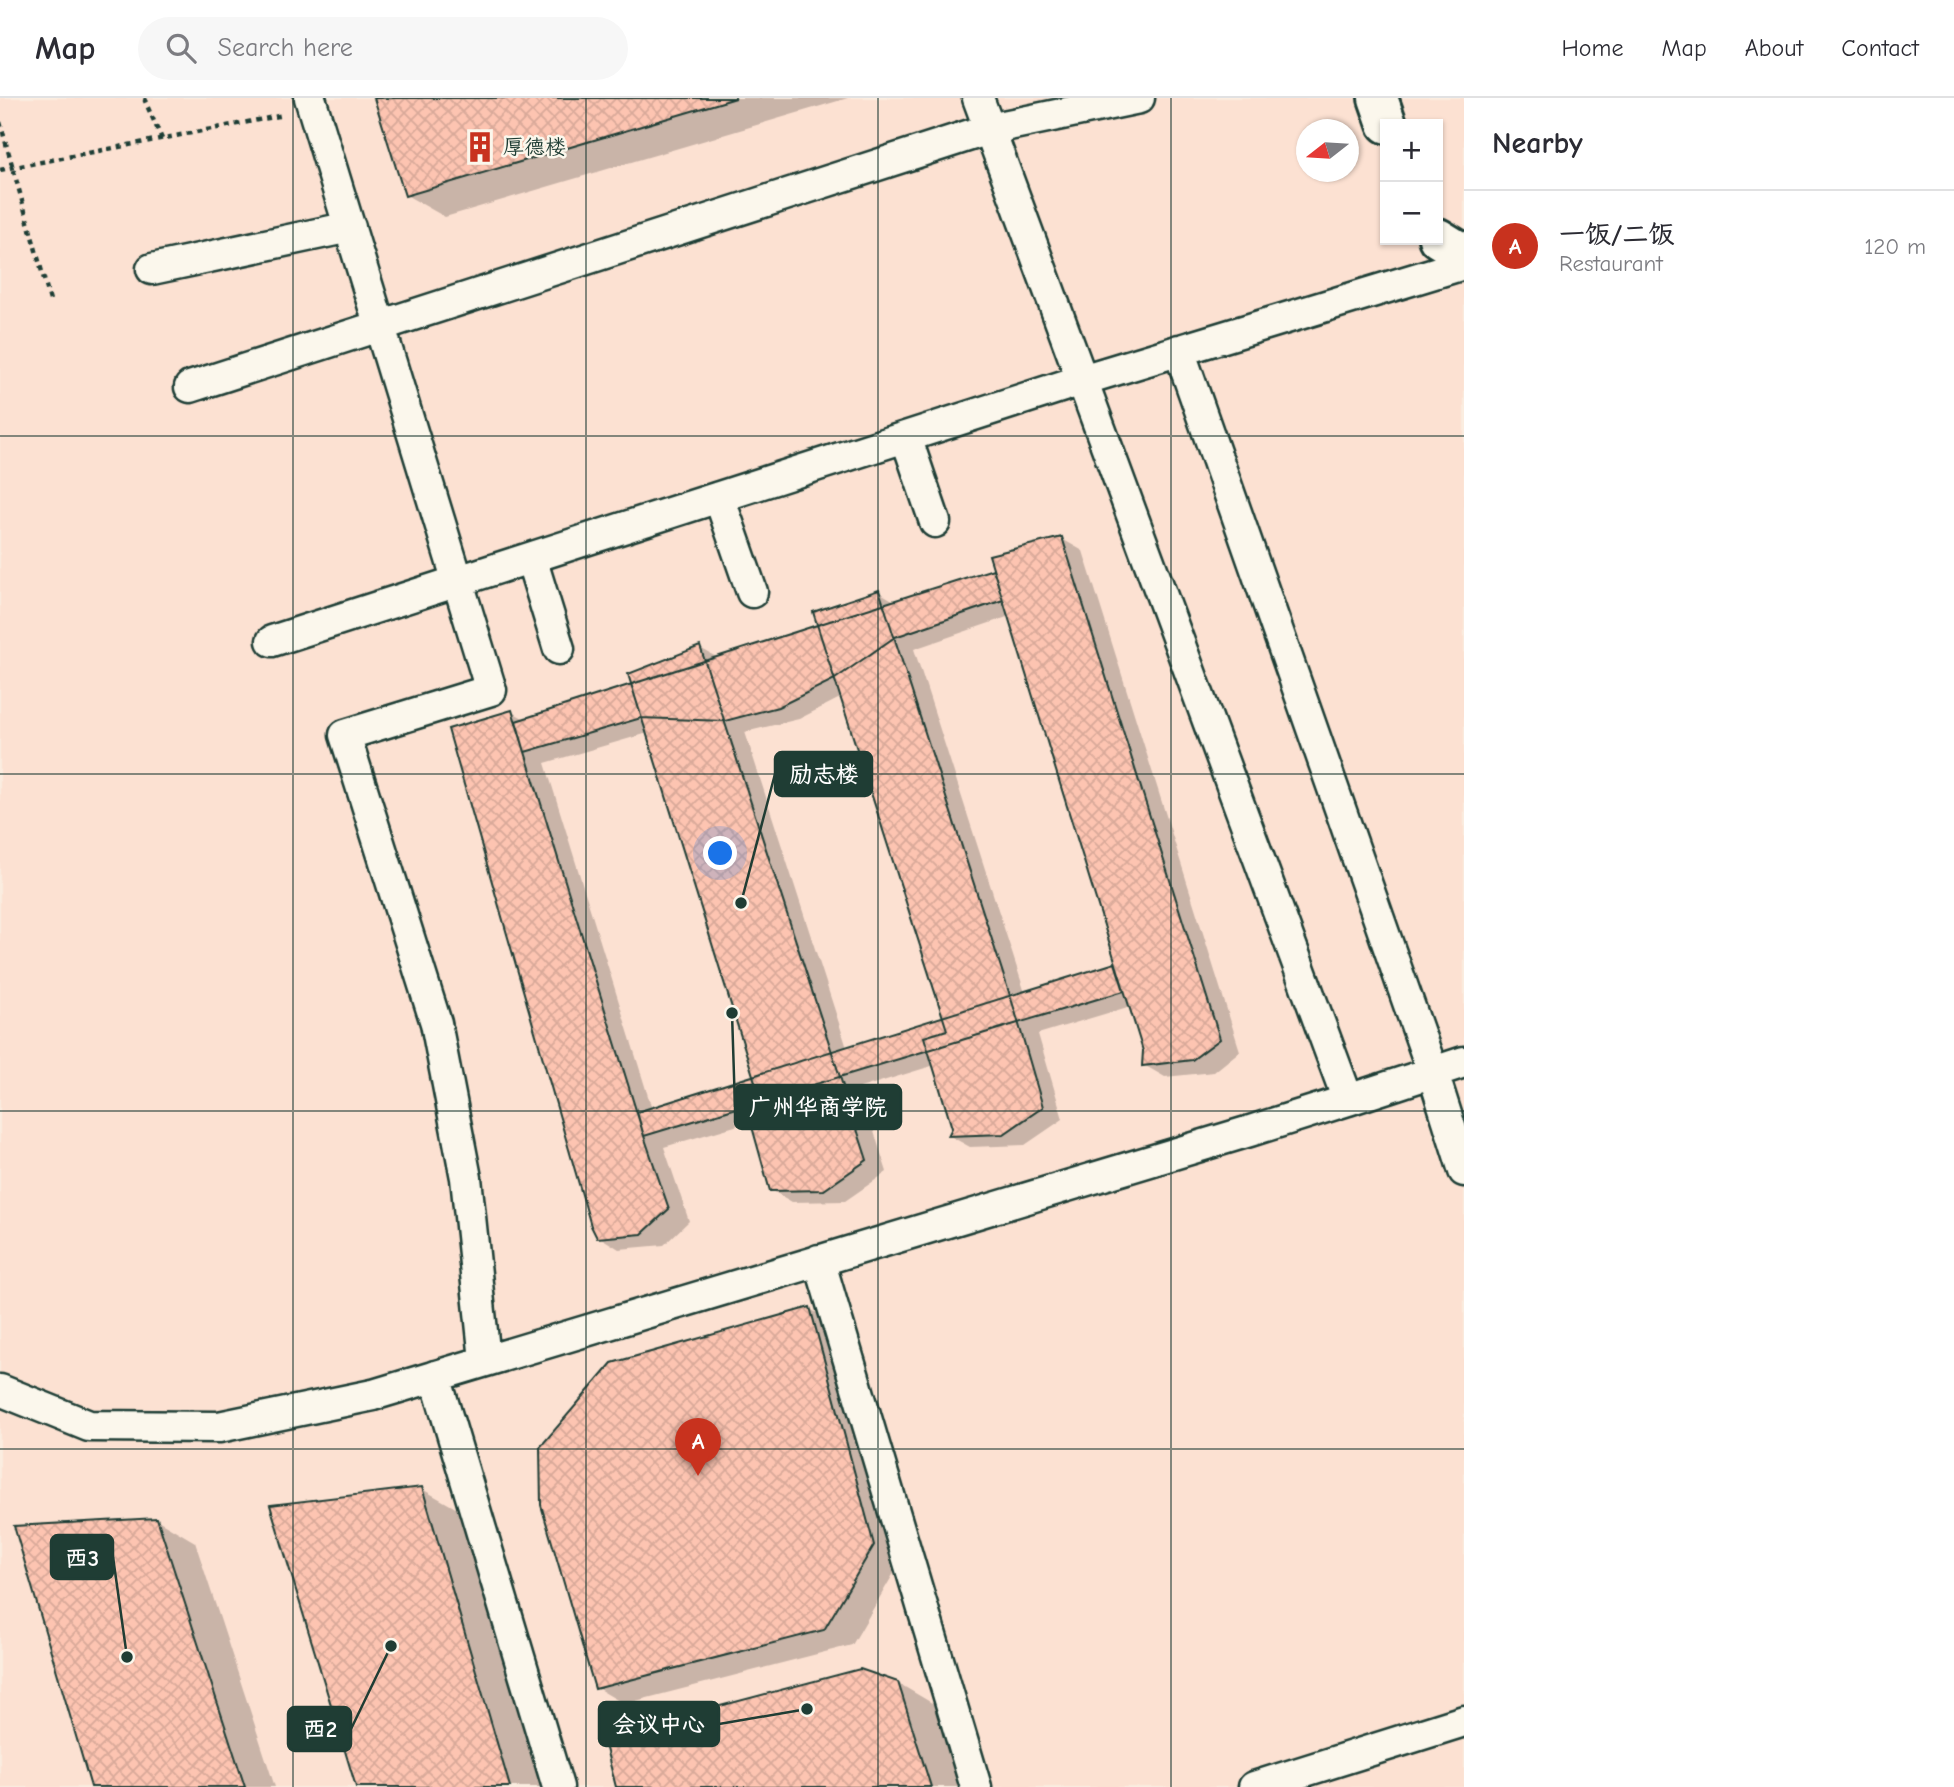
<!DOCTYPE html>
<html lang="en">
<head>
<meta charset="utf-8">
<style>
  body { margin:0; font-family:"Comic Neue","LXGW WenKai TC",sans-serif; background:#f7f7f7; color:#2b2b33 }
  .controls { position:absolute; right:21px; top:21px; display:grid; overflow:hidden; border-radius:0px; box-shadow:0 2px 5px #0004 }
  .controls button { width:63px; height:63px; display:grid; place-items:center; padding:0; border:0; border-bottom:2px solid #e1e1e2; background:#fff; color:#2b2b33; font:35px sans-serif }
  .compass { position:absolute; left:1296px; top:21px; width:63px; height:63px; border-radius:50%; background:#fff; box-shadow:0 2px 5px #0004; rotate:253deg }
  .you { position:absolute; left:721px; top:756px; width:24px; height:24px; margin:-18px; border:5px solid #fff; border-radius:50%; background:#1a73e8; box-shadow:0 0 0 10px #1a73e833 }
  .badge { display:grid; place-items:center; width:46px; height:46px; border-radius:50%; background:#c8321e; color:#fff; font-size:23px; font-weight:700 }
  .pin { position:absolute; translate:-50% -58px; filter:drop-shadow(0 2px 4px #0008) }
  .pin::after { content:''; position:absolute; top:37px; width:24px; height:21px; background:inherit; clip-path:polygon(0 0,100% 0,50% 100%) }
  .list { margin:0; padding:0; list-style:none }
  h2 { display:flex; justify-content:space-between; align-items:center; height:91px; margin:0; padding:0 28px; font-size:30px }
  h2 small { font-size:23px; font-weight:400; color:#7c7c81 }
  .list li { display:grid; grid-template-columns:46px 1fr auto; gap:21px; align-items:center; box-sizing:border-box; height:112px; padding:0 28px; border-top:2px solid #e1e1e2 }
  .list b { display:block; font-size:26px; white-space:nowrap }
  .list p { margin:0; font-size:23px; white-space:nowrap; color:#7c7c81 }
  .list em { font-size:23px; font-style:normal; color:#7c7c81 }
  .icon { flex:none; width:38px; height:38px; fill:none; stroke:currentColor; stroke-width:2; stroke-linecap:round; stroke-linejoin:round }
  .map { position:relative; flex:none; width:1464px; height:1689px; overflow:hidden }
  header { display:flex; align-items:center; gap:42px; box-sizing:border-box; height:98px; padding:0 35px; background:#fff; border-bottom:2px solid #e1e1e2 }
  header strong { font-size:33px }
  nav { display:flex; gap:38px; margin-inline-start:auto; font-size:24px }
  .search { width:490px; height:63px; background:#f7f7f7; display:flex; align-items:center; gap:18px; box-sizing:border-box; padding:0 24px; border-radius:38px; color:#7c7c81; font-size:26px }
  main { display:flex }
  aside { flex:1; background:#fff }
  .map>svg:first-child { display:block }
  .built { fill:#fce1d2; fill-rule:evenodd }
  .shadow { fill:#0003; fill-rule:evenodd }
  .building { fill:url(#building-cross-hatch); stroke:#1f3d34; stroke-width:2 }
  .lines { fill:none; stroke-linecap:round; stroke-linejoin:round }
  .street-casing { stroke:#1f3d34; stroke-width:35 }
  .secondary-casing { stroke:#1f3d34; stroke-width:44 }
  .path { stroke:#1f3d34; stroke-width:4.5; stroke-dasharray:5 5; stroke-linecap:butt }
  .street { stroke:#fbf7ec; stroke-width:30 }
  .secondary { stroke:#fbf7ec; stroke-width:38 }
  .grid { fill:none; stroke:#1f3d34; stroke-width:2; stroke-opacity:0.55 }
  .labels { text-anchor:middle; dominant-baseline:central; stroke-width:5; stroke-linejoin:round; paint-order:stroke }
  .poi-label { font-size:21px; fill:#1f3d34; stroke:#fbf7ec; text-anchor:start }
  .leader { fill:none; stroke:#1f3d34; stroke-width:2.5 }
  .callout-dot { fill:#1f3d34; stroke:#fbf7ec; stroke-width:2.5 }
  .callout { fill:#1f3d34; stroke:#1f3d34; stroke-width:2.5 }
  .callout-label { font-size:23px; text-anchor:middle; font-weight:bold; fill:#fff }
</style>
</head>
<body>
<header>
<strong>Map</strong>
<div class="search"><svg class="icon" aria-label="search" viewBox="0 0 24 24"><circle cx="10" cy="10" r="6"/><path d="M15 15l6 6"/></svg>Search here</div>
<nav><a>Home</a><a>Map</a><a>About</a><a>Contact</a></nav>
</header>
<main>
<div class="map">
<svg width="1464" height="1689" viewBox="0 0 1464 1689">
  <defs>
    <pattern id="building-cross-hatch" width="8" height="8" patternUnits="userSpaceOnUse" patternTransform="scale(1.75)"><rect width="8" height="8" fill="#fdc4b1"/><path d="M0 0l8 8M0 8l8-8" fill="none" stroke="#d8a999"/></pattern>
  </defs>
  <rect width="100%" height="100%" fill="#fbede0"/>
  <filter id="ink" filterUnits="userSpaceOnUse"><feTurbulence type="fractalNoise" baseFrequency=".0143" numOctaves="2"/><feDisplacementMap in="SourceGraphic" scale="14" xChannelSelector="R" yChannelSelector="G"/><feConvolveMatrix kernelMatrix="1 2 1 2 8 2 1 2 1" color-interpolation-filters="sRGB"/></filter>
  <g filter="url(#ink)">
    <!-- built -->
    <path class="built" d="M0,0h1464v1689h-1464zM1385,26h53v116h-53zM1307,32h42v42h-42z"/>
    <!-- shadow -->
    <path class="shadow" d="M376,0h472l-403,119 -39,-22z
      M1062,441l21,12 157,500 -26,21 -49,5 -21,-12 1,-15 -14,-44 -93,28 25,85 -38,26 -55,2 -20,-11 4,-8 -19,-63 -75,23 27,84 -42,29 -53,1 -21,-12 -19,-69 -88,26 25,74 -25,24 -45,4 -21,-13 -86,-524 15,8 106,-34 67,-38 18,10 101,-32 60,-34 17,10 99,-32zM1010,518l107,348 -92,29 -111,-344zM842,599l103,321 -98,30 -102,-316 54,-13zM648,635l107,344 -103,32 -107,-346z
      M810,1211l27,16 64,236 -49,84 -228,59 -27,-16z
      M422,1391l39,22 80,276h-183z
      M156,1421l39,23 80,245h-182z
      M898,1585l39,23 25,81h-344z"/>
    <!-- building -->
    <path class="building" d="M374,0h362l-331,98z
      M1062,439l158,502 -28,21 -50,6 1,-15 -154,-496z
      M993,471l10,31 -108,37 -60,42 -57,28 -53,14 -84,-3 -116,34 -9,-31z
      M879,492l136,421 28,96 -39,27 -56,2 4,-8 -28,-91 23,-7 -134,-418z
      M700,548l167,514 -43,30 -54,1 -26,-93 12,-13 -128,-411z
      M512,612l132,426 25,73 -27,25 -45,4 -6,-12 -143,-497z
      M1115,865l9,28 -480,145 -7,-24z
      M810,1209l64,238 -50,85 -229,59 -54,-184 -1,-58 72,-84z
      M422,1389l88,300h-154l-86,-282z
      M157,1420l88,269h-154l-77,-261z
      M860,1571l38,13 33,105h-315l-13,-50z"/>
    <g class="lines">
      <defs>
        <path id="street" d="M310,0l181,592 -146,45 91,288 30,155 19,182
          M152,171l198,-42
          M1179,252l254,723 31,98
          M190,289l799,-258 150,-31
          M906,339l29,85
          M719,399l33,95
          M531,460l28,91
          M272,543l810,-261 382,-116
          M1348,1002l116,-38
          M819,1162l157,527
          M435,1278l123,411
          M0,1292l89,36 130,1 154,-32 877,-264 98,-31 -370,-1002
          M1254,1689l210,-66"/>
        <path id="secondary" d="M1378,0l9,26
          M1438,140l26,16"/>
      </defs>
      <!-- street casing -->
      <use href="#street" class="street-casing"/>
      <!-- secondary casing -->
      <use href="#secondary" class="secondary-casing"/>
      <!-- path -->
      <path class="path" d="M146,0l-1,3 17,38
        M0,24l51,182
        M0,72l284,-55"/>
      <!-- street -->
      <use href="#street" class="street"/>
      <!-- secondary -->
      <use href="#secondary" class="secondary"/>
    </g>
  </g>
  <!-- grid -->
  <path class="grid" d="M293,0v1689M586,0v1689M878,0v1689M1171,0v1689M0,338h1464M0,676h1464M0,1013h1464M0,1351h1464"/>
  <!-- icons -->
  <defs>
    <symbol id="building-bare" viewBox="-9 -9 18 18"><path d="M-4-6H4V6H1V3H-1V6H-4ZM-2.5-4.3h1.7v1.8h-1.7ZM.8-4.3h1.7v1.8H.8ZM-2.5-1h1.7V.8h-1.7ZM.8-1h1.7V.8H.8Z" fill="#c8321e" stroke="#fbf7ec" stroke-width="2.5" paint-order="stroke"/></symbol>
  </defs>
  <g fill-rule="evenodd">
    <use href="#building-bare" x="458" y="27" width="44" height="44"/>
  </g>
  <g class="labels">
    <!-- poi labels -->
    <g class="poi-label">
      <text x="503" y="49">厚德楼</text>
    </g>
  </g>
  <!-- callouts -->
  <path class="leader" d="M741 805L775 676M732 915L735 1009M127 1559L113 1459M807 1611L719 1626M391 1548L351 1631"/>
  <g class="callout-dot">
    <circle cx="741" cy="805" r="7"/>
    <circle cx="732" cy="915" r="7"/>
    <circle cx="127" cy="1559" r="7"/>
    <circle cx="807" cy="1611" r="7"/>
    <circle cx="391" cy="1548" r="7"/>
  </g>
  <g class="callout">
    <rect x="775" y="654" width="97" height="44" rx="7"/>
    <rect x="735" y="987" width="166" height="44" rx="7"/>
    <rect x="51" y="1437" width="62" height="44" rx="7"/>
    <rect x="599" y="1604" width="120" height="44" rx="7"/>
    <rect x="288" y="1609" width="63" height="44" rx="7"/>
  </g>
  <g class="callout-label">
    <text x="824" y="684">励志楼</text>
    <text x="818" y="1017">广州华商学院</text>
    <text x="82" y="1468">西3</text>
    <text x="659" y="1634">会议中心</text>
    <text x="320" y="1639">西2</text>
  </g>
</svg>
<div class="controls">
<button>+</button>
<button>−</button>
</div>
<svg class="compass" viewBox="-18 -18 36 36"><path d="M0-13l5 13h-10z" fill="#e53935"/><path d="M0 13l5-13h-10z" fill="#7c7c81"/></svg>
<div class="you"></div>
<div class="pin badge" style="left:698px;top:1378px">A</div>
</div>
<aside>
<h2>Nearby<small></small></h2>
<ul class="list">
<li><span class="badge">A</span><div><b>一饭/二饭</b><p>Restaurant</p></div><em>120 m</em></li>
</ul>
</aside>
</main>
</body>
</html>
